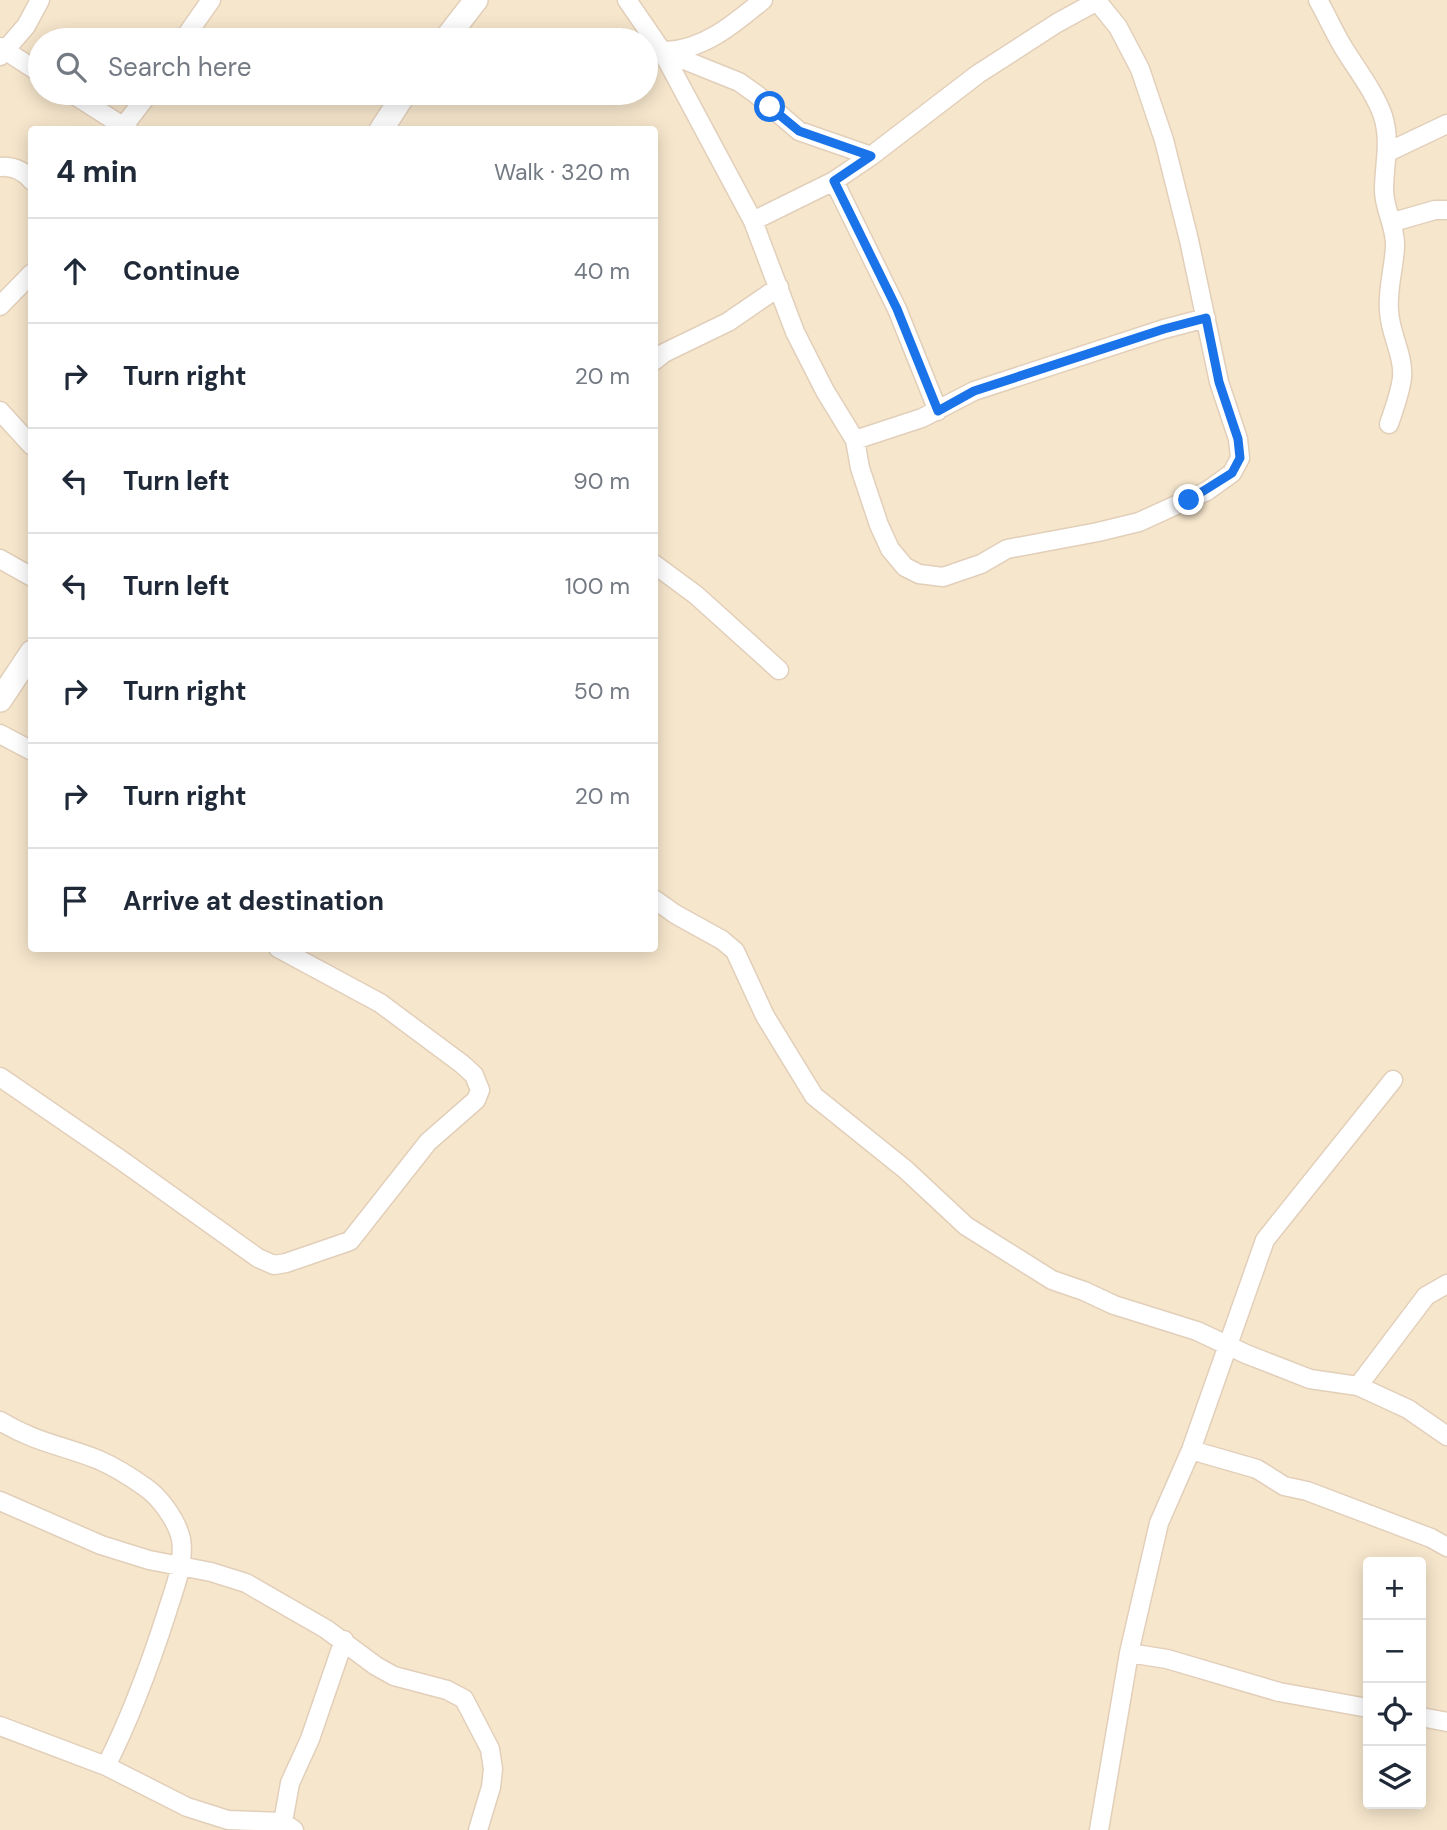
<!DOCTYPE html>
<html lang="en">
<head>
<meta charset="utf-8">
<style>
  body { margin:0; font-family:"DM Sans",sans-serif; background:#f6f6f7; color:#1f2937 }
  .controls { position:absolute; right:21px; bottom:21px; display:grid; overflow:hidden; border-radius:7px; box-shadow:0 4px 18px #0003 }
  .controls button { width:63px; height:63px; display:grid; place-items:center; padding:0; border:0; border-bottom:2px solid #e0e1e3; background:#fff; color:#1f2937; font:35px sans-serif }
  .stop { position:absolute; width:21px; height:21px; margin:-16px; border:5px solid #1a73e8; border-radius:50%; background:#fff }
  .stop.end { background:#1a73e8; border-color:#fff; box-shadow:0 2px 7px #0008 }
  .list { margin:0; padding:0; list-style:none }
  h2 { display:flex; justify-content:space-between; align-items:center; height:91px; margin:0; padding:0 28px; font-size:30px }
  h2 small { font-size:23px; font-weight:400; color:#747a83 }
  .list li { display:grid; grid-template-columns:46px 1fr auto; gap:21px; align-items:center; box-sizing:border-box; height:105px; padding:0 28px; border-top:2px solid #e0e1e3 }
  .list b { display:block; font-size:26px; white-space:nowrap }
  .list em { font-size:23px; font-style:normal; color:#747a83 }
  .icon { flex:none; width:38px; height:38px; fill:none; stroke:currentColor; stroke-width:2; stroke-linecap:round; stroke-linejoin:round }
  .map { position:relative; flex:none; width:1447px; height:1830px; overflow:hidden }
  .search { position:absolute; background:#fff; box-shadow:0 4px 18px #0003; left:28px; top:28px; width:630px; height:77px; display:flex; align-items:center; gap:18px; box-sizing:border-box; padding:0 24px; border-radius:38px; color:#747a83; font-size:26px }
  .panel { position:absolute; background:#fff; box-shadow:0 4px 18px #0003; left:28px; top:126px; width:630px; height:826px; border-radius:7px }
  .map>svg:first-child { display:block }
  .residential { fill:#f6e6cc; fill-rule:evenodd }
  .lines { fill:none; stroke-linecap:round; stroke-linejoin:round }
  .minor-casing { stroke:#e2cfba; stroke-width:21 }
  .tertiary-casing { stroke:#e2cfba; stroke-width:26 }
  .minor { stroke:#fff; stroke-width:18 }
  .tertiary { stroke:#fff; stroke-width:23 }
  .route { stroke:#1a73e8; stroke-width:9 }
</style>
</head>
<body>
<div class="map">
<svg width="1447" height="1830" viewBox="0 0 1447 1830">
  <rect width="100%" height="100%" fill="#fef3de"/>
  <!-- residential -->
  <path class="residential" d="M0,0h1447v1830h-1447zM40,40h606v53h-606zM32,130h622v818h-622zM1368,1562h53v242h-53z"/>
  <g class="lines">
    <defs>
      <path id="minor" d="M627,0l35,51 91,170 42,111 30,59 30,49 5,28 19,57 11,24 15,18 14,7 24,3 38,-13 26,-15 91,-17 41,-10 68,-31 25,-18 8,-15 -2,-19 -19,-57 -30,-142 -25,-100 -24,-71 -22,-42 -21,-26
        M1318,0c9,16 16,32 25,47 14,23 31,44 40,69 8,26 1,49 1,74 0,20 12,36 11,57 -1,21 -8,43 -6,64 1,23 15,44 13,67 -2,16 -8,31 -13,46
        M183,40l28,-40
        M0,47l40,26
        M662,51l77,31 17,12 43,37 72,25
        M666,51c38,-1 69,-28 97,-51
        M0,56l26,-30 14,-26
        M71,93l58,37
        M123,127l26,-34
        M1388,152l59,-28
        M0,167c13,-1 24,4 32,14
        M834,181l63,128 41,102
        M753,221l81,-40 37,-25 107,-82 79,-51 42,-23
        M1393,222l42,-12h12
        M0,306l32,-33
        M654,361l10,-8 64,-31 51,-35
        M0,411l32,35
        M855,440l67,-22 52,-27 190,-62 42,-11
        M0,559l32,18
        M654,564l42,31 83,75
        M0,734l32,17
        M654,899l21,15 47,26 13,11 30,65 49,80 92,74 60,56 86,54 32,11 30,14 83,26 49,23 64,25 48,7 50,23 39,27
        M0,1077l121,83 137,98 16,7 12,-2 64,-22 78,-99 48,-42 4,-10 -6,-15 -12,-11 -82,-61 -102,-55
        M1358,1386l68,-90 21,-12
        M0,1421c34,21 64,25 99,39 16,7 32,17 46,27 15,10 32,34 36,52 4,25 -7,50 -14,73 -17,53 -36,105 -61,154
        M1191,1450l66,19 27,17 23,5 124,47 16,9
        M0,1501l101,44 48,15 62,12 35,11 80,46 50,37 18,10 53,14 17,9 26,50 3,20 -2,18 -13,43
        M1129,1653l38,6 112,33 89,16
        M1421,1717l26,5
        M0,1726l106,40 81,41 41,13 55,2 11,8
        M283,1822l7,-39 20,-44 34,-99
        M1099,1830l30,-177 30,-130 32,-73 74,-210 128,-160"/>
      <path id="tertiary" d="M445,40l31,-40
        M381,130l24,-37
        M0,700l32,-48"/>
    </defs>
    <!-- minor casing -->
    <use href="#minor" class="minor-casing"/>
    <!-- tertiary casing -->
    <use href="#tertiary" class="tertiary-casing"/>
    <!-- minor -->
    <use href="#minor" class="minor"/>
    <!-- tertiary -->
    <use href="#tertiary" class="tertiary"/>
  </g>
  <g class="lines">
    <!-- route -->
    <path class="route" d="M770,107l29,24 72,25 -37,25 63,128 41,102 36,-20 190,-62 42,-11 13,64 19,57 2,19 -8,15 -43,27"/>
  </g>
</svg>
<div class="controls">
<button>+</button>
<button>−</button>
<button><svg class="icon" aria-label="locate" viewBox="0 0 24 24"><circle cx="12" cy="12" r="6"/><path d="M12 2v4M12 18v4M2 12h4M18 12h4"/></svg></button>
<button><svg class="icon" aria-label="layers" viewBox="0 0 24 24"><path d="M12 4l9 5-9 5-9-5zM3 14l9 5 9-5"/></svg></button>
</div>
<div class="stop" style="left:770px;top:107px"></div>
<div class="stop end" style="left:1189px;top:500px"></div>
<div class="search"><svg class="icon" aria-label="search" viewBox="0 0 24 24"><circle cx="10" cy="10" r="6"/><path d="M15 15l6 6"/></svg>Search here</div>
<section class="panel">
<h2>4 min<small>Walk · 320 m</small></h2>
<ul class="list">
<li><svg class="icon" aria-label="ahead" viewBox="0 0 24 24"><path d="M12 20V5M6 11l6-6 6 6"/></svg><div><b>Continue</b></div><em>40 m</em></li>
<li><svg class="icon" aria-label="right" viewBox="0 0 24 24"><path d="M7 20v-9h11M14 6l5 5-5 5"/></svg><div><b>Turn right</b></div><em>20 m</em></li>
<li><svg class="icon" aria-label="left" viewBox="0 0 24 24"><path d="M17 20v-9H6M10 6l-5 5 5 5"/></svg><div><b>Turn left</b></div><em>90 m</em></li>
<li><svg class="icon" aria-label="left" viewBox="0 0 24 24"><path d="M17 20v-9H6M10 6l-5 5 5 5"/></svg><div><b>Turn left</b></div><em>100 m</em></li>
<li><svg class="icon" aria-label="right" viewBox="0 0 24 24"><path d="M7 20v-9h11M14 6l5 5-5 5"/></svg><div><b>Turn right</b></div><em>50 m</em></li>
<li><svg class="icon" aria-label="right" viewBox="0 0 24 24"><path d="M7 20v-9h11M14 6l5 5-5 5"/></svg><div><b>Turn right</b></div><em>20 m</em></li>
<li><svg class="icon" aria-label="arrive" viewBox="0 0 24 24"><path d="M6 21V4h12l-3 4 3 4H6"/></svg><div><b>Arrive at destination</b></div></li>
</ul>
</section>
</div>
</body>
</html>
